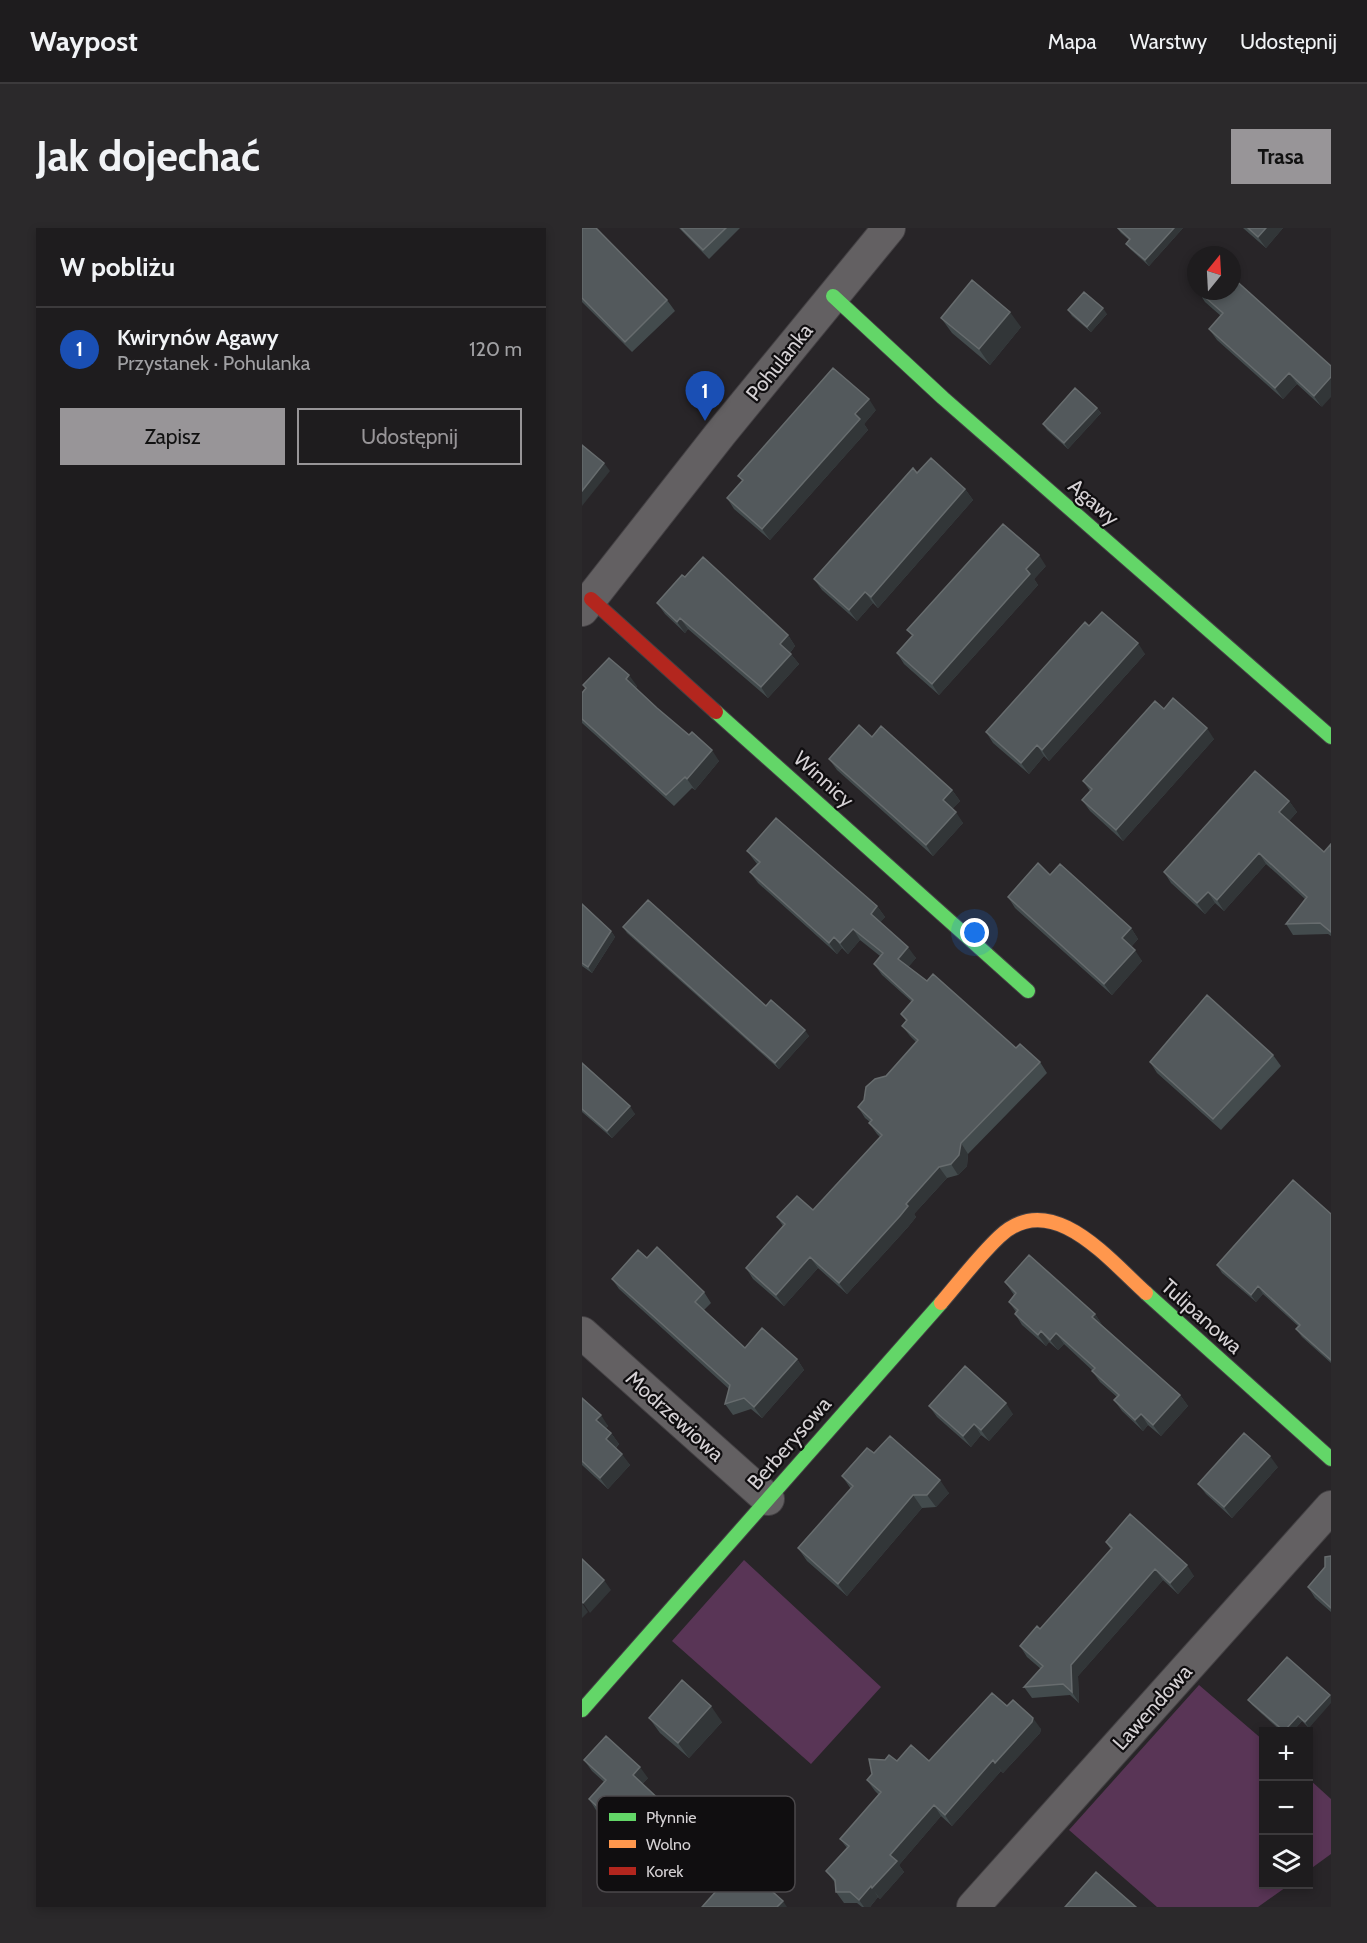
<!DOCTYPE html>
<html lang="pl">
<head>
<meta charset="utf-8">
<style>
  body { margin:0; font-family:Cabin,sans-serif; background:#2b292b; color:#f1f3f6 }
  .controls { position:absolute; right:18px; bottom:18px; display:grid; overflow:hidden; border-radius:0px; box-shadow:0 3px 9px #0003 }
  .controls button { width:54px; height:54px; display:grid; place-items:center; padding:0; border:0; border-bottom:2px solid #3c3a3c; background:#1e1c1e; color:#f1f3f6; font:30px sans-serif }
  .compass { position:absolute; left:605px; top:18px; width:54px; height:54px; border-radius:50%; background:#1e1c1e; box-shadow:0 3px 9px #0003; rotate:18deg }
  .you { position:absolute; left:393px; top:705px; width:21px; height:21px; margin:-15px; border:4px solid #fff; border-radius:50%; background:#1a73e8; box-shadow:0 0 0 9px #1a73e833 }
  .badge { display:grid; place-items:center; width:39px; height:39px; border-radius:50%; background:#989598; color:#fff; font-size:20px; font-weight:700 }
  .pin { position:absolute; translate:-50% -50px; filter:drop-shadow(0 2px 3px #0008) }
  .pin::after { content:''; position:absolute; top:32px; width:21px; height:18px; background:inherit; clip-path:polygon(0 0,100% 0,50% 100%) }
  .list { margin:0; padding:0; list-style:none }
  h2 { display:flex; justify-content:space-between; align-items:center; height:78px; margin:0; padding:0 24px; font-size:26px }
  h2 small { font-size:20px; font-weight:400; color:#a1a1a4 }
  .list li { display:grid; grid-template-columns:39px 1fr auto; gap:18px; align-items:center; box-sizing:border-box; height:84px; padding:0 24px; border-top:2px solid #3c3a3c }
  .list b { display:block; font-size:22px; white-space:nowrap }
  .list p { margin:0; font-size:20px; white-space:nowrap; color:#a1a1a4 }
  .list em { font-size:20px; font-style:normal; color:#a1a1a4 }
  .actions { display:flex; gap:12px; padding:18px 24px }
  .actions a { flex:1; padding:14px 0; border:2px solid #989598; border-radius:0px; text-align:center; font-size:21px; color:#989598 }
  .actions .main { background:#989598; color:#111 }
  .icon { flex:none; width:33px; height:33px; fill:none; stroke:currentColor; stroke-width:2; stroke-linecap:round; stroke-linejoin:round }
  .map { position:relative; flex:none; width:749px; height:1679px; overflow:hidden; border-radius:0px }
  header { display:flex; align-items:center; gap:36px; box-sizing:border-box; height:84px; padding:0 30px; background:#1e1c1e; border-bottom:2px solid #3c3a3c }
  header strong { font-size:28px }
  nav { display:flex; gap:33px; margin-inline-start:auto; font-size:21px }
  .intro { display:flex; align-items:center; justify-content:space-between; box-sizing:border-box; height:144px; padding:0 36px }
  h1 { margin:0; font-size:42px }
  .button { padding:15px 27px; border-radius:0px; background:#989598; color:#111; font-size:21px; font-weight:700 }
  main { display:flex; gap:36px; padding:0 36px }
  aside { flex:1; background:#1e1c1e; border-radius:0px; box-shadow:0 3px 9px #0003 }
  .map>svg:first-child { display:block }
  .green { fill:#593556 }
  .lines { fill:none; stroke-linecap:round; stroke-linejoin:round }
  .street-casing { stroke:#444144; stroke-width:34 }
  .fast-casing { stroke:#444144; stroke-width:16 }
  .slow-casing { stroke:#444144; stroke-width:16 }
  .jam-casing { stroke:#444144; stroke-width:16 }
  .street { stroke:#636062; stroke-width:32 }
  .fast { stroke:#63d668; stroke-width:14 }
  .slow { stroke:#ff974d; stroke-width:14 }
  .jam { stroke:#b3261e; stroke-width:14 }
  .wall { fill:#434b4d }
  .shaded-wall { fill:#323638 }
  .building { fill:#53595c; stroke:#676c6e; stroke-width:1.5 }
  .labels { text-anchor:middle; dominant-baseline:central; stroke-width:4.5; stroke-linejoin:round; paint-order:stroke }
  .street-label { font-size:21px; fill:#d5d1d4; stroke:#100e10 }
  .key { fill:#100e10; stroke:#4b484b; stroke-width:1.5 }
  .key-label { font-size:16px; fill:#d5d1d4 }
</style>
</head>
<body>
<header>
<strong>Waypost</strong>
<nav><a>Mapa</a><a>Warstwy</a><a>Udostępnij</a></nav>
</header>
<div class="intro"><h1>Jak dojechać</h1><a class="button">Trasa</a></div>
<main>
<aside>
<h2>W pobliżu<small></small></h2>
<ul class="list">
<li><span class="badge" style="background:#1a4fb4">1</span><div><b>Kwirynów Agawy</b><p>Przystanek · Pohulanka</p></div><em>120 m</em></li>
</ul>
<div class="actions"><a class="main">Zapisz</a><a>Udostępnij</a></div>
</aside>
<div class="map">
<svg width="749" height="1679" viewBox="0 0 749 1679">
  <rect width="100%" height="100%" fill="#282528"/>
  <!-- green -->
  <path class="green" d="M162,1332l137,127 -70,77 -139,-123z
    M617,1457l64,55 1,144 25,1 -31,22h-101l-88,-77z
    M727,1551l22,20v55l-22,16z"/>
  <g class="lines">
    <defs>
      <path id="street" d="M0,382l139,-177 168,-205
        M0,1105l186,166
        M391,1679l358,-400"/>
      <path id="fast" d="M251,68l110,102 388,339
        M134,484l312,279
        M564,1065l185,166
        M0,1482l359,-407"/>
      <path id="slow" d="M359,1075c19,-22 37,-46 58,-66 52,-50 110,23 147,56"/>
      <path id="jam" d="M9,371l125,113"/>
    </defs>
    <!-- street casing -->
    <use href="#street" class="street-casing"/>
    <!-- fast casing -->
    <use href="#fast" class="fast-casing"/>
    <!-- slow casing -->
    <use href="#slow" class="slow-casing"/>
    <!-- jam casing -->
    <use href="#jam" class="jam-casing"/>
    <!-- street -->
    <use href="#street" class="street"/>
    <!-- fast -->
    <use href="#fast" class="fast"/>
    <!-- slow -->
    <use href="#slow" class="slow"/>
    <!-- jam -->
    <use href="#jam" class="jam"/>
  </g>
  <!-- wall -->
  <path class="wall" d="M0,0l85,72 8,11 -43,41 -50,-50z
    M97,0h61l-31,31z
    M535,0h66l-34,38 -19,-17 -4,-5 3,-4 -8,-7z
    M661,0h40l-17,20z
    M650,49l90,130 -25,-23 -14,15 -66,-59 -8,-11 12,-13 -16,-14 -7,-11z
    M486,82l39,4 -16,18 -19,-16z
    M359,90l80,9 -31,38 -38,-32z
    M515,180l4,5 -33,36 -21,-19 -4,-6z
    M294,182l-12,14 4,6 -98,110 -36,-31 -7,-11 15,-17 -4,-5z
    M335,245l48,16 8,11 -95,108 -5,-5 -16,18 -35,-31 -8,-11z
    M464,338l-12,13 4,6 -99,110 -35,-31 -7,-11 15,-17 -5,-6z
    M103,349l103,58 7,11 -5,7 9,11 -31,34 -80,-69 -3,4 -20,-19 -8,-11z
    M507,398l56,28 -96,107 -5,-5 -15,18 -36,-31 -7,-11z
    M1,457l54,1 -1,2 21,20 62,53 -24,29 -3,-2 -18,18 -92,-83v-30l4,-4z
    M582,481l50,30 -91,102 -33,-30 -8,-11 8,-9 -7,-10z
    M247,531l123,31 8,11 -8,8 11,14 -30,33 -96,-86z
    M707,573l8,11 -8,9 35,31 7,-8v92l-3,-2 -35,1 -7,-11 19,-25 -39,-35 -42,47 -9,-8 -10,11 -34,-31 -7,-11z
    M165,623l130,55 8,11 -5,5 36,36 -8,9 108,81 24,14 7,11 -79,81 -1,12 -9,9 -11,3 -33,36 2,3 -8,10 -61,67 -29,-26 -34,38 -31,-27 -7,-11 37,-42 -6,-9 36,-7 67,-73 -3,-3 -8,-11 1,-1 -5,-4 -7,-11 58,-65 -6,-6 -8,-10 4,-5 -5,-7 11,-12 -30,-27 -8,-11 6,-8 -20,-16 -12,14 -6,-6 -5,6 -79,-71 -8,-11 7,-8z
    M468,647l81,53 7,11 -7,8 11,14 -30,34 -97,-87 -7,-11z
    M0,676l29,27 4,6 -23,36 -10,-7z
    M41,699l143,79 43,30 -30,33 -152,-136z
    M691,827l8,11 -60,64 -64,-57 -7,-11z
    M0,835l53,51 -23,24 -30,-26z
    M749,986v149l-29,-26 -6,-8 2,-3 -35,-32 -7,8 -34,-29 -5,-8z
    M65,1030l57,34 7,11 -7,7 41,38 52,11 7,11 -42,48 -11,-9 -18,6 -8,-11 4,-15 -110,-100 -7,-10z
    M423,1054l90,32 7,11 78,70 8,11 -27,30 -13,-11 -5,6 -21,-20 -8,-11 3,-3 -17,-15 -8,-11h1l-29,-27 -6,6 -9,-8 -3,4 -24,-21 -7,-11 1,-2 -7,-10 5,-7z
    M0,1170l26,28 -2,2 5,5 8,11 -3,4 14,17 -22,24 -26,-24z
    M347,1178l84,8 -24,27 -8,-6 -10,12 -34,-30z
    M292,1225l75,40 -13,14 -14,1 -75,88 -40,-35 -9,-13 53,-59 -9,-13z
    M696,1239l-46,51 -26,-24 -8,-10z
    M524,1314l88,34 -16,18 -15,-14 -85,96 1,27 -9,-8 -38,3 -8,-11 17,-18 -14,-12 -7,-11 20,-17 71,-79z
    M749,1328v56l-16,-14 -7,-11 17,-20z
    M749,1468l-22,32 -7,-7 -9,10h-12l-29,-26 -4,-5z
    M425,1478l34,23 -1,4 -37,40 -2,-2 -49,55 -11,-10 -42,49 5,7 -24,27 -2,-2 -8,10h-8l-5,-4h-13l-8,-11v-8l-10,-13 21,-23 -7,-9 39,-44 -4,-4 -8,-11 30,-19h32z
    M67,1490l73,4 -33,36 -29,-25z
    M2,1532l64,18 -6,6 22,20 8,11 -32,34 -44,-39 -7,-11 15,-17 -12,-11z"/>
  <!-- shaded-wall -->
  <path class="shaded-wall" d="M592,0h9l-34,38 -4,-6z
    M684,0h17l-17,20 -8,-11z
    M521,80l4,6 -16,18 -4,-5z
    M428,84l11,15 -31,38 -11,-16z
    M707,145l8,11 -14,15 -8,-11z
    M749,149v20l-9,10 -8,-11z
    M287,171l7,11 -12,14 4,6 -98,110 -8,-11z
    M515,180l4,5 -33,36 -4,-6z
    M22,235l6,8 -28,35v-15z
    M383,261l8,11 -95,108 -7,-11z
    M457,327l7,11 -12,13 4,6 -99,110 -7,-11 94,-115z
    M283,364l8,11 -16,18 -8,-11z
    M98,390l8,11 -3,4 -8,-11z
    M206,407l7,11 -7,9 -8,-11z
    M556,415l7,11 -96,107 -7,-11z
    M209,426l8,10 -31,34 -7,-11z
    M47,447l8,11 -3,4 -8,-11z
    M625,500l7,11 -91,102 -7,-11z
    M455,517l7,11 -15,18 -8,-11z
    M130,522l7,11 -24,29 -8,-11z
    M370,562l8,11 -10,10 -7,-11z
    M707,573l8,11 -10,11 -8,-11z
    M374,584l7,11 -30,33 -7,-11z
    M677,625l7,11 -42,47 -7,-11z
    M626,664l7,11 -10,11 -8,-11z
    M295,678l8,11 -7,8 -7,-11z
    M549,700l7,11 -9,10 -7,-11z
    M271,701l7,11 -12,14 -8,-11z
    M29,703l4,6 -23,36 -4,-6z
    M252,709l8,11 -5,6 -8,-11z
    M326,719l8,11 -10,12 -8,-11z
    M553,722l7,11 -30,34 -8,-11z
    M223,802l4,6 -30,33 -4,-6z
    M48,878l5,8 -23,24 -5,-7z
    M379,915l7,11 -1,12 -9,9 -7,-11z
    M357,939l8,11 -33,36 2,3 -8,10 -61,67 -8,-11 67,-79z
    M228,1029l8,11 -34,38 -8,-11z
    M676,1058l5,8 -7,8 -5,-7z
    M513,1086l7,11 -2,3 -8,-11z
    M459,1103l8,11 -3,4 -8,-11z
    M474,1105l8,11 -6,6 -8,-10z
    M215,1131l7,11 -42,48 -8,-11z
    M598,1167l8,11 -27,30 -8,-11z
    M424,1175l7,11 -24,27 -8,-11z
    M559,1186l7,11 -5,6 -8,-11z
    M19,1187l7,11 -4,5 -8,-11z
    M392,1196l7,11 -10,12 -8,-11z
    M29,1205l8,11 -6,6 -7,-11z
    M40,1226l8,11 -22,24 -8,-11z
    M688,1228l8,11 -46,51 -8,-11z
    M358,1252l9,13 -13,14 -9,-12z
    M331,1267l9,13 -75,88 -9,-12z
    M605,1337l7,11 -16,18 -8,-11z
    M573,1341l8,11 -85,96 1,27 -7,-11 -1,-27z
    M22,1352l7,10 -21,23 -7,-10z
    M0,1375l6,9 -6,6z
    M748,1467l1,1v7l-22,25 -4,-6z
    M129,1478l11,16 -33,36 -11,-15z
    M716,1488l4,5 -9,10h-9z
    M451,1490l8,11 -1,4 -37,40 -8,-10z
    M411,1532l8,11 -49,55 -7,-11z
    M58,1539l8,11 -8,8 -7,-11z
    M352,1577l7,11 -42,49 5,7 -24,27 -8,-11 18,-33z
    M289,1658l7,11 -8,10h-6l-5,-7z
    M201,1673l4,6h-10z"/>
  <!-- building -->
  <path class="building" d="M0,0h14l71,72 -42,42 -43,-44z
    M99,0h45l-23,22z
    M536,0h56l-29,32 -19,-16 4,-5z
    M666,0h18l-8,9z
    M650,49l99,89v11l-17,19 -25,-23 -14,15 -66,-59 14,-16 -25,-22h34z
    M390,52l38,32 -31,37 -38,-31z
    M502,64l19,16 -16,19 -19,-17z
    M251,140l36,31 -14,15 5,5 -98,110 -35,-31 16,-18 -5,-4z
    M493,160l22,20 -33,35 -21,-19z
    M0,217l22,18 -22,28z
    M349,230l34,31 -94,108 -6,-5 -16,18 -35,-31 99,-111 4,5z
    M421,296l36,31 -13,14 4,5 -98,110 -35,-31 16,-18 -6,-5z
    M121,329l85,78 -8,9 11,10 -30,33 -81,-69 -3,4 -20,-19 25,-28 3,2z
    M520,384l36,31 -96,107 -5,-5 -16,18 -35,-31 99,-110 4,4z
    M27,430l20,17 -3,4 31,29 32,27 3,-3 20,18 -25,29 -2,-2 -19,18 -84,-76v-26l4,-5 -3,-3z
    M591,470l34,30 -91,102 -34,-30 10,-11 -9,-8 72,-80 9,8z
    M277,497l13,12 9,-11 71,64 -9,10 13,12 -30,33 -97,-86z
    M673,543l34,30 -10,11 45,40 7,-8v88l-11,-9 -34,1 21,-27 -48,-44 -42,47 -9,-8 -11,11 -33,-31z
    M194,590l101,88 -6,8 37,33 -10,12 29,22 6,-7 83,74 4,-4 20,18 -79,81 -2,12 -8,9 -12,3 -33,37 2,2 -8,10 -61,67 -29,-26 -34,38 -30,-27 39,-44 -8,-7 20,-21 16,14 69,-75 -13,-12 3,-3 -14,-13 6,-7 2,-13 9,-8 11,-3 32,-36 -16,-14 5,-6 -6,-6 12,-14 -39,-36 9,-11 -30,-24 -13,14 -6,-6 -5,6 -79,-71 10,-10 -13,-11z
    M456,635l12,12 10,-11 71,64 -9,10 13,12 -31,34 -96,-87z
    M66,672l118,106 5,-6 34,30 -30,33 -152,-136z
    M0,676l29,27 -23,36 -6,-4z
    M625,767l66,60 -60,64 -63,-57z
    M0,835l48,43 -23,25 -25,-22z
    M711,952l38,34v146l-35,-31 4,-4 -42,-39 -7,9 -34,-30z
    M75,1019l47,45 -9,10 50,46 17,-20 35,31 -43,48 -10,-9 -19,6 5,-19 -118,-106 26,-29 9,8z
    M447,1027l66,59 -3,3 88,78 -27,30 -12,-11 -6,6 -21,-20 5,-5 -27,-24 3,-3 -39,-35 -6,7 -9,-9 -3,4 -23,-21 3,-4 -9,-8 7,-9 -11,-11z
    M383,1138l41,37 -25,27 -7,-6 -11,12 -34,-30z
    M0,1170l19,17 -5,5 15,13 -5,6 16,15 -22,24 -18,-17z
    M662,1205l26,23 -46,51 -26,-23z
    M308,1208l50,44 -13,15h-14l-75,89 -40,-36 55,-62 -11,-10 25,-28 7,5z
    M548,1286l57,51 -17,18 -15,-14 -84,96 1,27 -9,-8 -39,3 19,-21 -23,-20 17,-20 3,3 72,-81 -6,-6z
    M749,1328v52l-23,-21 17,-20v-10z
    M0,1331l22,21 -21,23 -1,-1z
    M705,1429l43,38 -25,27 -7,-6 -14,15 -36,-31z
    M100,1452l29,26 -33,37 -29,-25z
    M410,1465l15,13 6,-6 20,18 -1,4 -37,41 -2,-3 -48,55 -11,-10 -44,50 7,6 -25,27 -1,-2 -12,14 -9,-8h-14l-1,-12 -9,-9 23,-25 -9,-7 41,-47 -14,-12 5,-6 -3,-15 16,1 4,-5 8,6 14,-16 18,16z
    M24,1508l34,31 -7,8 31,29 -32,34 -43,-39 17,-19 -22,-20z
    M514,1644l40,35h-71z
    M172,1647l29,26 -6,6h-75l16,-18 27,-4z"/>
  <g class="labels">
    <!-- street labels -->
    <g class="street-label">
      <text transform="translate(197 134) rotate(-51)">Pohulanka</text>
      <text transform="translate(512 274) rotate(41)">Agawy</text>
      <text transform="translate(242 551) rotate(42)">Winnicy</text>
      <text transform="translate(620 1088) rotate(42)">Tulipanowa</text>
      <text transform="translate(93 1188) rotate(42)">Modrzewiowa</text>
      <text transform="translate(207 1215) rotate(-49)">Berberysowa</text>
      <text transform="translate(570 1479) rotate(-48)">Lawendowa</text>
    </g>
  </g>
  <!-- legend -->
  <rect x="15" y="1568" width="198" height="96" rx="9" class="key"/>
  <rect x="27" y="1585" width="27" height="8" fill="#63d668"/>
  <rect x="27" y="1612" width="27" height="8" fill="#ff974d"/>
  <rect x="27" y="1639" width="27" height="8" fill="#b3261e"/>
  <g class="key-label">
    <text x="64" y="1595">Płynnie</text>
    <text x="64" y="1622">Wolno</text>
    <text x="64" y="1649">Korek</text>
  </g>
</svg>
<div class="controls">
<button>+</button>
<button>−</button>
<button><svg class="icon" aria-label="layers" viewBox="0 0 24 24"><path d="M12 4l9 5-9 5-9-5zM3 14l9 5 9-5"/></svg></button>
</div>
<svg class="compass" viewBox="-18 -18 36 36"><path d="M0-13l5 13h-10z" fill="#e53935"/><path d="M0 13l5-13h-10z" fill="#a1a1a4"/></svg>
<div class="you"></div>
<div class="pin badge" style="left:123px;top:193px;background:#1a4fb4">1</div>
</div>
</main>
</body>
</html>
